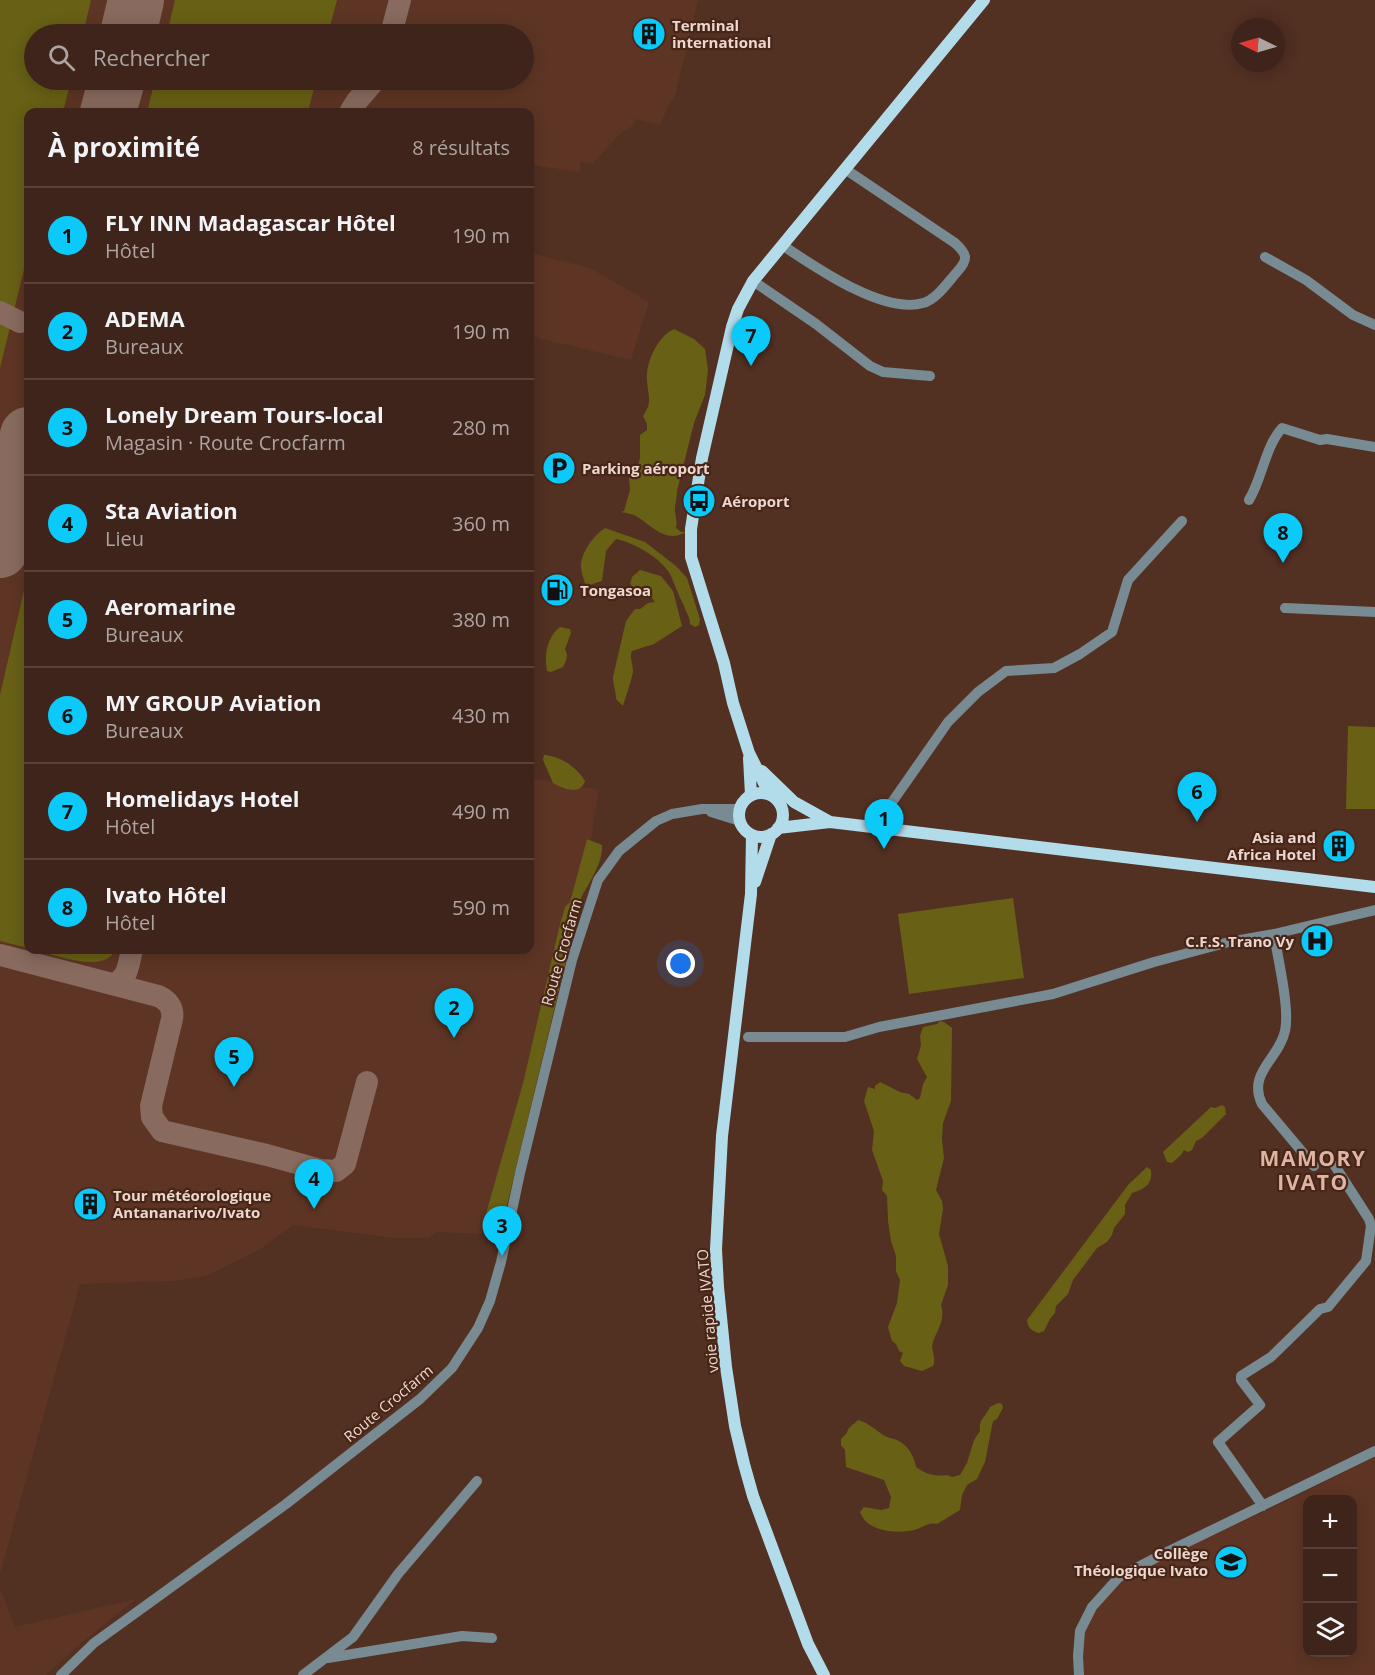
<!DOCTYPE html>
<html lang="fr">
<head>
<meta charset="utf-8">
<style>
  body { margin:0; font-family:"Open Sans",sans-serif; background:#493027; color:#f1f3f6 }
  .controls { position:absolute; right:18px; bottom:18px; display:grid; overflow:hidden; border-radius:12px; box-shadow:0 3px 15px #0003 }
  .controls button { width:54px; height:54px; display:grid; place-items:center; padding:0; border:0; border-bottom:2px solid #574139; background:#3e241a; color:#f1f3f6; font:30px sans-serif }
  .compass { position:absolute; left:1231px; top:18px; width:54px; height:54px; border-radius:50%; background:#3e241a; box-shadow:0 3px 15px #0003; rotate:275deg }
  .you { position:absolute; left:681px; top:964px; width:21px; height:21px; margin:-15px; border:4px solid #fff; border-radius:50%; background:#1a73e8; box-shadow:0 0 0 9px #1a73e833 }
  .badge { display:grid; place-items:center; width:39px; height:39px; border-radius:50%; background:#0bcafa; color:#111; font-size:20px; font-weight:700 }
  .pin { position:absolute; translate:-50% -50px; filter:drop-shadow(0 2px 3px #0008) }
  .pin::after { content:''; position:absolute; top:32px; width:21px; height:18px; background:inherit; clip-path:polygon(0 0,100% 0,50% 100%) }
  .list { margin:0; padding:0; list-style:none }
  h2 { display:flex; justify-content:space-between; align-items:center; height:78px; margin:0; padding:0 24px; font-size:26px }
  h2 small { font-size:20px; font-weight:400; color:#ada4a2 }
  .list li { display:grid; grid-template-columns:39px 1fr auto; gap:18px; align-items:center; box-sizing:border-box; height:96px; padding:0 24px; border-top:2px solid #574139 }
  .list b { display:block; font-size:22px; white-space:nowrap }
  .list p { margin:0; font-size:20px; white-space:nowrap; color:#ada4a2 }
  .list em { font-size:20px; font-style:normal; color:#ada4a2 }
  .icon { flex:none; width:33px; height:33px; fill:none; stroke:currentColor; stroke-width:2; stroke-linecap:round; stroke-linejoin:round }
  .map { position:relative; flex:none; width:1375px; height:1675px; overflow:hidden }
  .search { position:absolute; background:#3e241a; box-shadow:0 3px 15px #0003; left:24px; top:24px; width:510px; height:66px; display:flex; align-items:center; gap:15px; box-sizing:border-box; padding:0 21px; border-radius:33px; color:#ada4a2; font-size:22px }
  .panel { position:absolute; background:#3e241a; box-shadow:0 3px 15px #0003; left:24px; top:108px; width:510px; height:846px; border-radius:12px }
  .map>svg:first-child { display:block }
  .built { fill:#5e3524; fill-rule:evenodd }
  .green { fill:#686015 }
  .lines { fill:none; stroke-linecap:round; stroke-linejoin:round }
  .taxiway { stroke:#886a5e; stroke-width:22 }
  .runway { stroke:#886a5e; stroke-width:56 }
  .minor { stroke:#788b93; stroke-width:10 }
  .major { stroke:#b3dceb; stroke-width:12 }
  .labels { text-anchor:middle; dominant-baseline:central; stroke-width:4.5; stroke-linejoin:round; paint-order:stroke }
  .poi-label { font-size:15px; font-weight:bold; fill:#ecd6cd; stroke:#472618; text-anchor:start }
  .street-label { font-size:15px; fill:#ecd6cd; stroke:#472618 }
  .district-label { font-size:21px; font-weight:bold; letter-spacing:1.5px; fill:#dfb4a3; stroke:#472618 }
</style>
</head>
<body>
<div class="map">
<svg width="1375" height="1675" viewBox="0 0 1375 1675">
  <rect width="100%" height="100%" fill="#523022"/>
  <!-- built -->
  <path class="built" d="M0,0h698l-24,100h-3l-11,25 -25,-6 -1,6 -13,8 -29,31 -11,-2 -2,10 -47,-7 -2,11v-64h-502v838h502v-172l69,12 -8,49h-4l-17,63 -11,26 -36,155 -41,151 -45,-2 -8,6h-35l-101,-13 -34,25 -53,26 -34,5 -92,3 -80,290zM34,34h490v46h-490z
    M530,253l60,15 59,34 -18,58 -101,-24z
    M1375,1457v218h-291l-2,-19 3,-24 10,-22 24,-28 22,-13 156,-73zM1308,1500h44v152h-44z
    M0,1588l15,39 121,-28 -57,46 -33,30h-46z"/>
  <!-- green -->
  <path class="green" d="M0,0h91l-8,34h-49v46h37l-8,32h-35v141l-28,115z
    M175,0h162l-9,34h-161z
    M155,80h161l-8,32h-161z
    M674,329l20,10 11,10 3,21 -3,25 -11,28 -17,68c0,6 -1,9 -2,16 -1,7 3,12 1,21l5,4h5c-19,11 -31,-3 -47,-14 -5,-4 -12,-5 -18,-6l3,-1 6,-21 -1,-12 7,-5 4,-15v-23l7,-5v-6l-4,-8c10,-14 5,-20 4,-35 -2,-18 11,-45 27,-52z
    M605,528l40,14 31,24 11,12 13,41 -1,6 -4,2 -5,-3c0,-8 -4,-11 -6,-18 -5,-10 -9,-20 -13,-30 -8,-17 -38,-34 -55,-37l-10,12 -4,30 -16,5c-2,-6 -5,-14 -5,-20 0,-14 13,-31 24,-38z
    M640,570l21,6 12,15 9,35 -28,18 -22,7c-3,8 1,12 1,20 0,5 -8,28 -10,35l-7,-7c0,-8 -3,-14 -3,-22l13,-56 9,-12h5l8,-6 7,-1c-6,-10 -17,-10 -25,-18l2,-7z
    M28,573v375l-28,-7v-246z
    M560,627l10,2 1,4 -6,16c4,7 1,12 -2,18l-12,5 -4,-1c-3,-16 0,-34 13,-44z
    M1348,726l27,1v82h-29z
    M544,755c16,1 33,12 41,26 -5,15 -21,8 -32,2l-10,-23z
    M587,839l15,6c1,19 -13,37 -21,53l-76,316 -7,12 -16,2 41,-145 36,-155 6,-21 5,-5z
    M1013,898l11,80 -115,16 -11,-80z
    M34,950h81c-11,25 -60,4 -81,0z
    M940,1021l4,1 8,6 -1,73 -8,22 -1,16 2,19 -8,32 6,11 1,8 -4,25 9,32v19l-7,20c5,14 -4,25 -8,37 -3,8 4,14 0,24l-11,5 -18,-5 -4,-5 3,-8 -4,-2 -3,-7 -4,-3 -4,-14 9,-24 3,-23 -4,-9v-15l-5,-15 -3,-20 -1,-25 -5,-6 1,-9 -11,-31 2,-19 -10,-30 4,-14 7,2v-3l5,-4 20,10 9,2 8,6 3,-2 3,-14 4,-7 -10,-18 4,-14 -1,-9 3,-9 14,-3z
    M1222,1105l3,2 1,7 -24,24 -6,3 -4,9 -4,2 -4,-2 -3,5 -9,8 -5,-1 -4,-10 48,-45 4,1z
    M1147,1167l4,3c2,15 -7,19 -19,23l-7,12v9l-11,14 -2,7 -5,7 -10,6 -24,32 -5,14 -12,12 -1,7 -5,6 -6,12 -5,2c-8,-2 -11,-5 -12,-13l101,-135z
    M998,1403l4,1 1,4 -6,11 -4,2 -8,41 -8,17 -10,6 -5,10 -2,15 -23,14c-9,-2 -15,4 -23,6 -17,4 -47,2 -54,-18l4,-5 17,3 8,-2 2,-11 -7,-17 -38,-13 -1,-17 -4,-5v-6l5,-5 3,-6 9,-8c12,3 19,12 29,17 4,2 6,1 10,3 11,5 17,16 19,27 10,7 19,10 31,8l5,2 8,-2 7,-12 7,-23 6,-9c-2,-12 6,-14 10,-24z"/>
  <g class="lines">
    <!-- taxiway -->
    <path class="taxiway" d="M391,34l9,-34
      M350,112l7,-11 18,-21
      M0,312l20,10
      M0,955l158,41c10,4 16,12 14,23l-21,87 1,11 10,14 105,24 54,15 15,1 9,-7 22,-82
      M112,984c17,-4 16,-20 20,-34"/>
    <!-- runway -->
    <path class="runway" d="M128,34l8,-34
      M108,112l9,-32
      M0,550l28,-115"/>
    <!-- minor -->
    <path class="minor" d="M782,245c32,21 101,70 141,58 13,-3 25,-21 34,-31 12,-13 10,-18 -2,-29l-110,-74
      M1265,257l41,23 47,35 22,10
      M753,281l63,43 54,42 13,6 47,4
      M1249,500c13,-21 16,-53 33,-72l38,12 7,-1 48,8
      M1285,608l90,4
      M711,812l29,9
      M874,828l74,-106 30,-30 28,-21 48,-3 26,-14 32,-22 16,-52 54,-59
      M1274,934c4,25 16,75 11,97 -6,28 -38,42 -23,73l52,62
      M748,1037h97l34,-10 174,-33 101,-32 75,-20 45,-8 101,-24
      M1263,1506l-45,-64 42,-37 -19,-25v-4l30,-19 49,-48 8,-2 38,-46 5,-35 -2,-7 -34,-53
      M328,1658l134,-22 30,2
      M61,1675l33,-32 192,-139 134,-105 32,-31 26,-40 12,-27 11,-39 19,-89 52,-213 26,-80 21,-29 37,-30 16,-7 30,-5h37
      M303,1675l50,-38 45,-63 79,-93
      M1079,1675l-1,-19 2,-25 12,-24 27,-30 48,-25 208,-101"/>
    <!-- major -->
    <path class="major" d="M749,758l2,37
      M762,771l32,31 36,20
      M739 815a22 22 0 1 1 44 0a22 22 0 1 1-44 0Z
      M770,795l-21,-42 -16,-50 -9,-40 -33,-106v-28l11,-71 30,-131 6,-18 15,-28 231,-281
      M778,828l52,-6 545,65
      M752,835l-1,59 -29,242 -6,113 2,38 8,80 9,59 9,38 9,32 55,148 16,31
      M755,882l16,-48"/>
  </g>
  <!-- icons -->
  <defs>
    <symbol id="building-disc" viewBox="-11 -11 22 22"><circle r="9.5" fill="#0bcafa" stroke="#472618"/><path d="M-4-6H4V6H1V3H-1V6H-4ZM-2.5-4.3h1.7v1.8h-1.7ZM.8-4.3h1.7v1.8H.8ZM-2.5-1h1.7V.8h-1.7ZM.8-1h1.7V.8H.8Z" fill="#111"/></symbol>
    <symbol id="parking-disc" viewBox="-11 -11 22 22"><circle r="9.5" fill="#0bcafa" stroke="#472618"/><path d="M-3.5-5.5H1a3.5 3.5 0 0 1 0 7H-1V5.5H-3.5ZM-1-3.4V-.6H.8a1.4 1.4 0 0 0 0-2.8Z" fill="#111"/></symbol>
    <symbol id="bus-disc" viewBox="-11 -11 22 22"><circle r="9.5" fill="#0bcafa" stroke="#472618"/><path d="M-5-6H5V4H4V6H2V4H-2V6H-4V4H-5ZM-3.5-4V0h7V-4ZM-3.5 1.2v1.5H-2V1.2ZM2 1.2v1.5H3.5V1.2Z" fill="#111"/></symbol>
    <symbol id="fuel-disc" viewBox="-11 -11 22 22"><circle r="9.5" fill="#0bcafa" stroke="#472618"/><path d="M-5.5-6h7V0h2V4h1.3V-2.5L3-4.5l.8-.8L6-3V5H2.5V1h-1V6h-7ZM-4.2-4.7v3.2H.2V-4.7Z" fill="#111"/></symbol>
    <symbol id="hospital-disc" viewBox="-11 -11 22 22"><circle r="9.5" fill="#0bcafa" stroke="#472618"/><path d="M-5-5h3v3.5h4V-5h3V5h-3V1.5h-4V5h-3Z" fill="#111"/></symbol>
    <symbol id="school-disc" viewBox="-11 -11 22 22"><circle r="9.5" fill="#0bcafa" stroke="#472618"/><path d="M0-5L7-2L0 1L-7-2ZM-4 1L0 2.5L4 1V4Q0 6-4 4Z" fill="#111"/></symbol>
  </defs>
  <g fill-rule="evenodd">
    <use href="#building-disc" x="630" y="15" width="38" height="38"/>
    <use href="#parking-disc" x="540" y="449" width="38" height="38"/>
    <use href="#bus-disc" x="680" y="482" width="38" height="38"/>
    <use href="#fuel-disc" x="538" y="571" width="38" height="38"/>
    <use href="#building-disc" x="1320" y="827" width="38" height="38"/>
    <use href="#hospital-disc" x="1298" y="922" width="38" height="38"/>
    <use href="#building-disc" x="71" y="1185" width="38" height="38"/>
    <use href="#school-disc" x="1212" y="1543" width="38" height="38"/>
  </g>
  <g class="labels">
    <!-- poi labels -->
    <g class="poi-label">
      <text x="672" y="25">Terminal<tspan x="672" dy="17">international</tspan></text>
      <text x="582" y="468">Parking aéroport</text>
      <text x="722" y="501">Aéroport</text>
      <text x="580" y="590">Tongasoa</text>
      <text x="1316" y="837" text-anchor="end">Asia and<tspan x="1316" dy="17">Africa Hotel</tspan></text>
      <text x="1294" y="941" text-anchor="end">C.F.S. Trano Vy</text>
      <text x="113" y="1195">Tour météorologique<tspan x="113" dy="17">Antananarivo/Ivato</tspan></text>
      <text x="1208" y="1553" text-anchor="end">Collège<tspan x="1208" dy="17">Théologique Ivato</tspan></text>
    </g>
    <!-- street labels -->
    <g class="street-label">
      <text transform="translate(561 952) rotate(-74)">Route Crocfarm</text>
      <text transform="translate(707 1311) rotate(-95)">voie rapide IVATO</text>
      <text transform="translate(388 1403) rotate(-40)">Route Crocfarm</text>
    </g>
    <!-- district labels -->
    <g class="district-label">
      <text x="1313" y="1158">MAMORY<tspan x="1313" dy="24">IVATO</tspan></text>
    </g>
  </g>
</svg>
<div class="controls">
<button>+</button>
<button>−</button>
<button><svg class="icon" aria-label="layers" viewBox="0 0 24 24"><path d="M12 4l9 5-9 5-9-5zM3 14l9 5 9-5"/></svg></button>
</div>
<svg class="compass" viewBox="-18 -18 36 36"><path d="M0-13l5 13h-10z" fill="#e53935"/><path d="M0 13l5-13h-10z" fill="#ada4a2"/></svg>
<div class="you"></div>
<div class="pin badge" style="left:884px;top:849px">1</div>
<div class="pin badge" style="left:454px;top:1038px">2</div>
<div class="pin badge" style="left:502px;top:1256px">3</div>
<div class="pin badge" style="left:314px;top:1209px">4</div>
<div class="pin badge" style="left:234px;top:1087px">5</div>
<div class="pin badge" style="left:1197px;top:822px">6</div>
<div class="pin badge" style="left:751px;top:366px">7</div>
<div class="pin badge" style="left:1283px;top:563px">8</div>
<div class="search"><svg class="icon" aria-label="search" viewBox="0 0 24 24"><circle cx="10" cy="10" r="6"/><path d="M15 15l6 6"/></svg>Rechercher</div>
<section class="panel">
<h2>À proximité<small>8 résultats</small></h2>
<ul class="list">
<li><span class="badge">1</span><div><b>FLY INN Madagascar Hôtel</b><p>Hôtel</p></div><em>190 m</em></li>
<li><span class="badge">2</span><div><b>ADEMA</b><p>Bureaux</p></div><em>190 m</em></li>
<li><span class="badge">3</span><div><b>Lonely Dream Tours-local</b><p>Magasin · Route Crocfarm</p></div><em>280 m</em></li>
<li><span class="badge">4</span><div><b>Sta Aviation</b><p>Lieu</p></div><em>360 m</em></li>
<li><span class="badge">5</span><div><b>Aeromarine</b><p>Bureaux</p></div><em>380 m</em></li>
<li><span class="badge">6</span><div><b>MY GROUP Aviation</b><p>Bureaux</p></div><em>430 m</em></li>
<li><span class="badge">7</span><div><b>Homelidays Hotel</b><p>Hôtel</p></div><em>490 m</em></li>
<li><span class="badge">8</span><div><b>Ivato Hôtel</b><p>Hôtel</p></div><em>590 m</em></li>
</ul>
</section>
</div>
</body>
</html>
